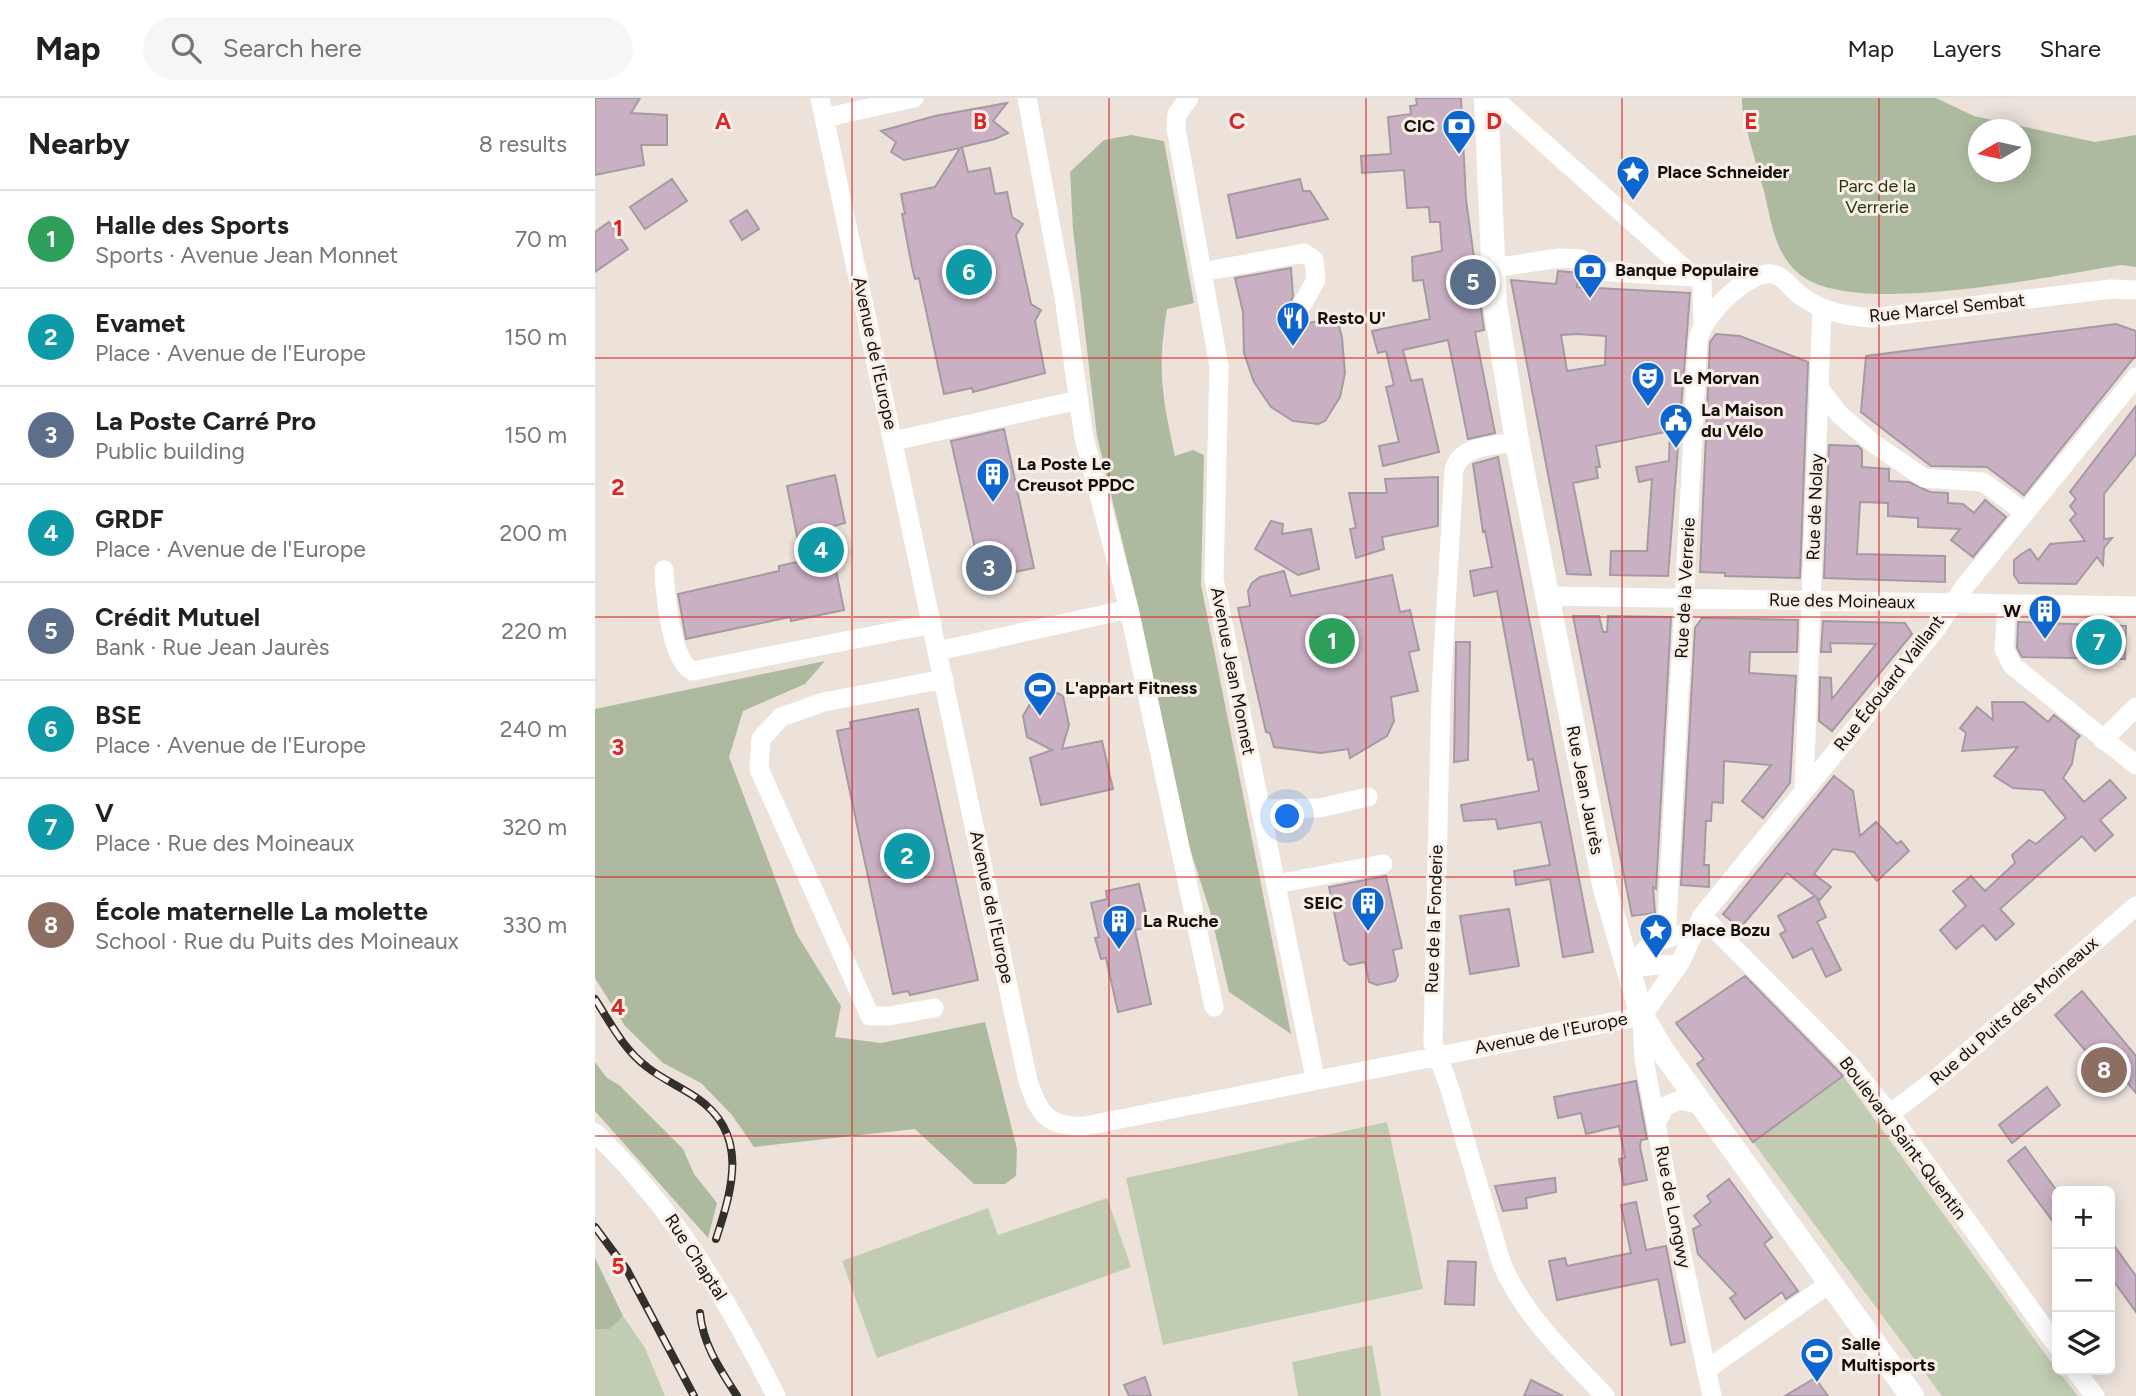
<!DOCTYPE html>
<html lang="en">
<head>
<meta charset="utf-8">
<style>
  body { margin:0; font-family:Figtree,sans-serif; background:#f6f6f6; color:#222 }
  .controls { position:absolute; right:21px; bottom:21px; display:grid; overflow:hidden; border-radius:10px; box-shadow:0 4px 18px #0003 }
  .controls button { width:63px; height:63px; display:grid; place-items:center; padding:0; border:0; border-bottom:2px solid #e0e0e0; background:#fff; color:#222; font:35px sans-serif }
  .compass { position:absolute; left:1373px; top:21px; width:63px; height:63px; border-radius:50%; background:#fff; box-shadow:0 4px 18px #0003; rotate:261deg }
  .you { position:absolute; left:693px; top:719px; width:24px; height:24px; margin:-18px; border:5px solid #fff; border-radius:50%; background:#1a73e8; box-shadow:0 0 0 10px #1a73e833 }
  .badge { display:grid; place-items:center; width:46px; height:46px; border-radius:50%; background:#7c3aed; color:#fff; font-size:23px; font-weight:700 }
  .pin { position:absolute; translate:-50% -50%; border:4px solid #fff; box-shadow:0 2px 7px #0006 }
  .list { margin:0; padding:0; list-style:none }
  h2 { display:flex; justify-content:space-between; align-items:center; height:91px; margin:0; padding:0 28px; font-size:30px }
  h2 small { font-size:23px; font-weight:400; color:#767676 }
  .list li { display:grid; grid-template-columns:46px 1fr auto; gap:21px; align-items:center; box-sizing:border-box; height:98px; padding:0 28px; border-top:2px solid #e0e0e0 }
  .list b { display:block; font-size:26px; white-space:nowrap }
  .list p { margin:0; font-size:23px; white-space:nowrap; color:#767676 }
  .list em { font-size:23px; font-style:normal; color:#767676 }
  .icon { flex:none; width:38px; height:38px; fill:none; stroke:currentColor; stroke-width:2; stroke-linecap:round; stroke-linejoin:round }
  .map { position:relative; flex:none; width:1541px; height:1298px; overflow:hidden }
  header { display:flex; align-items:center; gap:42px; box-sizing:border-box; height:98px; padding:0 35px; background:#fff; border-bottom:2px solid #e0e0e0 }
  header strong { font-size:33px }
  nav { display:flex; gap:38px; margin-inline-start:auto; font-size:24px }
  .search { width:490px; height:63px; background:#f6f6f6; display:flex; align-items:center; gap:18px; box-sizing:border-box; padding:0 24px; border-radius:38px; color:#767676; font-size:26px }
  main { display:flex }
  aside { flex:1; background:#fff }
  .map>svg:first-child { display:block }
  .green { fill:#c1cdb2 }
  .forest { fill:#adba9f; fill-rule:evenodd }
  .building { fill:#cab0c3; stroke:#a49ba2; stroke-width:2; fill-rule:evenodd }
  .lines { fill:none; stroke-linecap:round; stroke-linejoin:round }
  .minor { stroke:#fff; stroke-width:19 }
  .major { stroke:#fff; stroke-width:24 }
  .rail-casing { stroke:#332f2b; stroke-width:8 }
  .rail { stroke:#f9efe7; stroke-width:5; stroke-dasharray:16; stroke-linecap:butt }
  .grid { fill:none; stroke:#d62828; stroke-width:2; stroke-opacity:0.55 }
  .labels { text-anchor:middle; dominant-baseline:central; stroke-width:6; stroke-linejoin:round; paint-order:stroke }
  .poi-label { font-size:18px; font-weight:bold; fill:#120f0c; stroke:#f9efe7; text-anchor:start }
  .park-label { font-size:18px; fill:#28380c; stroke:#f9efe7 }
  .street-label { font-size:18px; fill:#120f0c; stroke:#f9efe7 }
  .grid-label { font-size:23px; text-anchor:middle; font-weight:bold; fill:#d62828; stroke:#f9efe7; stroke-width:6; stroke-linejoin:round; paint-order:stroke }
</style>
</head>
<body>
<header>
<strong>Map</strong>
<div class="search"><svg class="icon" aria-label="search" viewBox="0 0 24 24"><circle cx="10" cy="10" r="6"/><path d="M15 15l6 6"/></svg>Search here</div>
<nav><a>Map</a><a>Layers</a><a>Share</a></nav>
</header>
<main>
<aside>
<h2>Nearby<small>8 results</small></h2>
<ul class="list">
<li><span class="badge" style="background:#2e9e5b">1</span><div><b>Halle des Sports</b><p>Sports · Avenue Jean Monnet</p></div><em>70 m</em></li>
<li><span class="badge" style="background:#0f9aa8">2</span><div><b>Evamet</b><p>Place · Avenue de l'Europe</p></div><em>150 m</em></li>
<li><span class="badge" style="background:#5c6f8a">3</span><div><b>La Poste Carré Pro</b><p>Public building</p></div><em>150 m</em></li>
<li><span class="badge" style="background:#0f9aa8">4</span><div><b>GRDF</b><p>Place · Avenue de l'Europe</p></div><em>200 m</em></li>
<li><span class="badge" style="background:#5c6f8a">5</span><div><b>Crédit Mutuel</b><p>Bank · Rue Jean Jaurès</p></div><em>220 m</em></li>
<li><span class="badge" style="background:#0f9aa8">6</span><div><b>BSE</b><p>Place · Avenue de l'Europe</p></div><em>240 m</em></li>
<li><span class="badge" style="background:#0f9aa8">7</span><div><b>V</b><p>Place · Rue des Moineaux</p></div><em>320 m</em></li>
<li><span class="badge" style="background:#8d6e63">8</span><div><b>École maternelle La molette</b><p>School · Rue du Puits des Moineaux</p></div><em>330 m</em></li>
</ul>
</aside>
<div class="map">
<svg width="1541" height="1298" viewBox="0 0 1541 1298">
  <rect width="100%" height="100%" fill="#ece2da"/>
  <!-- green -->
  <path class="green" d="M1248,978l214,294 21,26h-136l-189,-254z
    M792,1024l36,167 -260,56 -37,-167z
    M512,1100l24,69 -254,91 -35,-97 146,-53 10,27z
    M28,1218l22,32 20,48h-70v-67h15z
    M777,1247l9,51h-83l-6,-34z"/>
  <!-- forest -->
  <path class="forest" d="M1147,0h194l38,18 121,26 41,-7v132l-14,-2c-69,10 -272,55 -324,8 -24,-21 -27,-53 -34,-82 -5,-20 -24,-77 -22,-93zM1384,32h42v42h-42z
    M536,37l33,6 30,162 -27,6c-10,61 -5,87 8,147l18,-6 11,5 -3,130 90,449 -62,-42 -19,-81 -20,-62 -51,-238 -42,-175 -24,-207 -3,-57 34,-32z
    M230,563l-20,23 -62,27 -14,46 67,176 45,73 -6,31 46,6 104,-21 32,127 -1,27 -11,8h-31l-59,-55 -161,18 -22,-32 -31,-32 -38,-20 -38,-37 -30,-48v-269z
    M0,964l12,16 12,7 64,64 11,25 23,29 -9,35 -113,-127z
    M0,1160l28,58 -13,13h-15z"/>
  <!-- building -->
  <path class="building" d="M0,0h45l-9,15 36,2v30h-26l3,20 -49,10z
    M821,0h45l5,102 18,130 -9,2 20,101 -27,6 -20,-99 -45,10 8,31 11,-2 17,73 -56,14 -4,-20 20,-4 -13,-55 8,-2 -8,-34 -8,2 -6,-22 58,-12 -7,-39 -10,1 -1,-24 30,-6 -2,-29h-10l-1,-15 -22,1 -3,-38 -42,3 -1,-17 30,-2 -3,-37 23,-3 -1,-8 7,-1z
    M412,5l-14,18 15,12 -13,6 -33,8 6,25 22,-4 5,26 12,-2 5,25 11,7 -7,11 15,69 10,6 -6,11 10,52 -72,19 -1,-4 -28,6 -25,-116 -4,1 -3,-12 -10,-53h3l-4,-20 34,-7 25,-39 -56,12 -13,-8 5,-10 -15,-11 54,-15z
    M77,81l15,22 -42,28 -15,-22z
    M705,81l3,12h7l18,28 -91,19 -9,-43z
    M152,112l12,19 -17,11 -12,-19z
    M14,124l19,27 -33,23v-40z
    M696,170l2,28 -6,15 8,15 42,-9 5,21 3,35 -5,24 -15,24 -7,3 -25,-3 -22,-14 -17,-25 -10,-29 -1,-41 -8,-34z
    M963,173l21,2 -2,14 113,6 -22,283 -58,-1 1,-24h36l5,-72 -13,3 -3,-15 33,-6 1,-30 -74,15 4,21h-4l2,11 -25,5 18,92 -24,-1 -56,-294 45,4zM982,236l29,2 -1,29 -38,6 -6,-36z
    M1521,226l20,7v24l-112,140 -37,-28 -56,-1 -70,-54 5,-56z
    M1121,236l24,2 68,26 -8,216 -75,-2v-3l-25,-1 10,-230z
    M1541,308v48l-32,40v45l8,-1 -8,10 -1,17 -6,-8 -21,27 -57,-1 -5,-8v-15l9,-7 7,-4 8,11 12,-16 35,-3 -15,-21 6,-6 -6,-8 6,-7 -6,-7z
    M409,331l30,139 -52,11 -31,-138z
    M1234,347l29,1 4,4v17l27,2v12l20,1 21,10 18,1v10l15,1 11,9 11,-13 21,17 -33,40 -22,-17 9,-11 -42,-2v-9l-30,-2v-13l-28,-1 -3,52 88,2v26l-121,-4z
    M903,359l95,495 -30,5 -13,-78 -34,6 -2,-14 36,-6 -9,-43 -43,7 -2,-10 -32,2 -3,-16 78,-14 -6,-32 -5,1 -31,-169 -23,5 -4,-25 22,-4 -7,-36 -2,1 -10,-68z
    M240,377l10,48 -11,3 2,14 -6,1 14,69 -53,11 -1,-4 -104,22 -8,-45 101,-23v-5l23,-5 -15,-75z
    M843,379v49l-56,11 2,12 -28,9 -6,-29 6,-1 -7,-35h38l-2,-14z
    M676,423l12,3 -1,10 29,-5 8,40 -21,6 -43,-26z
    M689,473l7,25 101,-21 8,37 10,-2 9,40 -10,2 9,39 -27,6 3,24 -7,15 -37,22 -2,-9 -27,4 -47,-6 -4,-14 -4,-1 -28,-124 12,-2 -2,-15 4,-8 8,-6z
    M978,518h26l4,16h4l1,-16 63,1 -15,272 -3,-2 2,26 -23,3z
    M1107,520l96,2 -1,32h-47l-1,21 47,3 -6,107 -27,35 -21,-17 29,-36 -47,-4 -1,42 -11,-1 -1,19h-5l-2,44h5v22l-28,-2 14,-257z
    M1228,523l82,2 7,11 -80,97 -13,-10 1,-44 11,1 1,21 44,-55 -46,-1 1,9h-10z
    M1423,524l108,4 -1,33 -103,-2 -5,-9z
    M861,544h14l-2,118 -14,2z
    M462,595l6,3 6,29 -7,24 40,-8 11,48 -72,16 -11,-47 22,-8 -25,-13 -4,-21 11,-19z
    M1397,604h32l24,20 6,-7 26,21 -4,4 -4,24 -9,14 21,24 26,-22 16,18 -26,22 13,15 -18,16 -13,-15 -82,73 14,15 -18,16 -13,-15 -27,24 -16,-19 26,-24 -13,-15 18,-15 14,15 30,-28 -3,-8 17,-15 7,4 30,-26 -23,-28 -30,-2 -19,-12 24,-29 -56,4 4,-18 -6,-5 17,-21 16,13z
    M323,611l60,271 -68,15 -2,-4 -15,3 -56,-263 14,-3 -1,-6z
    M1239,678l19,15 7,45 16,-14 21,22 4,-3 8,10 -32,30 -23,-29 -21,-3 -19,25 17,13 -11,13 -3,-2 9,19 -9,5 24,48 -15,7 -14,-29 -19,10 -13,-24 6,-3 -8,-15 37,-20 -28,-23 -47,55 -17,-14z
    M791,778l16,72 -9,2 5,25 -3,6 -18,4 -8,-3 -4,-20 -15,3 -6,-5 -15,-73z
    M544,786l10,43 -14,3 16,74 -33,8 -12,-54 -5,1 -6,-21 4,-1 -8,-34 16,-4 -1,-8z
    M914,811l10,57 -49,8 -10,-58z
    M1150,878l98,100 -90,66 -56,-78 7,-5 -28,-36z
    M1487,893l54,65v37l-26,-31 -9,7 -46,-54z
    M1041,983l11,58 -6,1 -1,7 7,33 -23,5 -5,-26 6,-1 -6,-32 -33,8 -5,-21 -23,5 -4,-21z
    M1452,989l13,18 -48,38 -13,-18z
    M1430,1049l32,44v36l-49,-66z
    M960,1080l1,14 -30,6 1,10 -24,3 -8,-25z
    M1134,1081l43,58 -8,7 34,47 -12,8 -4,-7 -37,27 -15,-21 6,-4 -38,-40 -5,-25 8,-4 -7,-9 17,-14 -4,-6z
    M1041,1104l10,48 20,-4 19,96 -14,3 -13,-66 -101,21 -8,-39 16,-3 2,8 64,-13 -10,-48z
    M1515,1142l26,36v36l-26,-36z
    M853,1163l28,1 -2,43 -29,-1z
    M550,1279l6,19h-22l-5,-11z
    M1220,1280l13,18h-43z
    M936,1282l32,16h-39z"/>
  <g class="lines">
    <!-- minor -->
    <path class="minor" d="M225,0l208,983c11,33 20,47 57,45l557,-110
      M594,0l-12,16 -1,14 43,238 -5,213 101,499
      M901,2l198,177
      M229,20l90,-20
      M899,170l65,-10 22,1 15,12 98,6 8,4 1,42
      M607,174l102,-19 10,7 2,20 -17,30
      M1224,290l21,27 33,28 51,35 59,4 41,30
      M298,343l186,-41
      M922,344c-23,4 -56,2 -63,28l-13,222 -8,351 16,43 52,176c22,53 65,93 104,134
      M69,472c1,22 7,93 29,101l239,-47
      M953,498l588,10
      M1412,506l-3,45 8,16 124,100
      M534,511l85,398
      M343,553l191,-42 -45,-171 -20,-141 -37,-199
      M1508,642l33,-33
      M1209,692l18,-482
      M665,711l60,-1 48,-11
      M681,786l107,-20
      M1107,818l149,150 39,48 167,232
      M1071,841l32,-599c3,-22 53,-75 78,-65 9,3 17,15 25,21 22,16 45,20 71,22l239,-29 25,1
      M1033,870l24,-25 26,-8
      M1033,870l52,-5
      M339,910l-45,8h-19l-111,-247 2,-30 20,-22 43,-15 120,-23
      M1047,918l38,-53 22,-47 234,-287 29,-43 171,-209
      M1047,921l2,40 29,155 39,182
      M1295,1016l52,-40 194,-168
      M1061,1025l9,-17 15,-6 22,5
      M0,1035c79,75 132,166 181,263
      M1111,1272l123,-86
      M1480,1272l20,26"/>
    <!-- major -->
    <path class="major" d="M891,0l9,206 22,138 88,447 37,127 20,34 250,346"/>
    <defs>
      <path id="rail" d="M0,901c15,23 29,51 52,68 15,12 34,20 50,31 52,36 36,89 19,141
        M0,1129l32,43 67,126
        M105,1215c3,32 20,56 37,83"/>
    </defs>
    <!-- rail casing -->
    <use href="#rail" class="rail-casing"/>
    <!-- rail -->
    <use href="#rail" class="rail"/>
  </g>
  <!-- grid -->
  <path class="grid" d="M257,0v1298M514,0v1298M771,0v1298M1027,0v1298M1284,0v1298M0,260h1541M0,519h1541M0,779h1541M0,1038h1541"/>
  <!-- icons -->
  <defs>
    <symbol id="bank-pin" viewBox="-11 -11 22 30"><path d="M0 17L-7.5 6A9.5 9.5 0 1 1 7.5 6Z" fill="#0d66cf" stroke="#f9efe7"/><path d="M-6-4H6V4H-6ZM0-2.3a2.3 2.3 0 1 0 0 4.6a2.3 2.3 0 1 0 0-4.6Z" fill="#fff"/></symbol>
    <symbol id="sight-pin" viewBox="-11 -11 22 30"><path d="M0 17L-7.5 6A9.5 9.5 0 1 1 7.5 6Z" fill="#0d66cf" stroke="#f9efe7"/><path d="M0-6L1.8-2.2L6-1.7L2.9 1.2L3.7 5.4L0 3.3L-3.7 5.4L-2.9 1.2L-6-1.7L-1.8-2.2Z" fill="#fff"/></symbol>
    <symbol id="restaurant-pin" viewBox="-11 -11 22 30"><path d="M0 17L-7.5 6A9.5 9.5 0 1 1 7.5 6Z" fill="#0d66cf" stroke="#f9efe7"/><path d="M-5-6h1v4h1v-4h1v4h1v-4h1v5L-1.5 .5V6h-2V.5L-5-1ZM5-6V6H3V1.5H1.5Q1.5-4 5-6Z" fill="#fff"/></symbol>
    <symbol id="theatre-pin" viewBox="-11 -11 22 30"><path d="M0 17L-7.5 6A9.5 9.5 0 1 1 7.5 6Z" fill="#0d66cf" stroke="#f9efe7"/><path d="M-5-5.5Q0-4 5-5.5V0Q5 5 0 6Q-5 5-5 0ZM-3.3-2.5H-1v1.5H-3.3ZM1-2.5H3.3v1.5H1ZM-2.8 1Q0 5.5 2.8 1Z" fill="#fff"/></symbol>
    <symbol id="civic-pin" viewBox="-11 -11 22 30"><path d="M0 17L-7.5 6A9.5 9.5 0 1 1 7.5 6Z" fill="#0d66cf" stroke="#f9efe7"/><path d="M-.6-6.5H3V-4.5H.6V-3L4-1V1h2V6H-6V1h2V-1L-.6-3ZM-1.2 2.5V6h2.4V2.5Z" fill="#fff"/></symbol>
    <symbol id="building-pin" viewBox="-11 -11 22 30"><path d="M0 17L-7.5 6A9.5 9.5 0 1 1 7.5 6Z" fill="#0d66cf" stroke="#f9efe7"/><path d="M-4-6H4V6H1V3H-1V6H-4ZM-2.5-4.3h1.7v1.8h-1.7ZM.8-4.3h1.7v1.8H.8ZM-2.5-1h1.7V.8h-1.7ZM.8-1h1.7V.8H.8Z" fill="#fff"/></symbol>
    <symbol id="stadium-pin" viewBox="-11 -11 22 30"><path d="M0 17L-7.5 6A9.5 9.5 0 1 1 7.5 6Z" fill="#0d66cf" stroke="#f9efe7"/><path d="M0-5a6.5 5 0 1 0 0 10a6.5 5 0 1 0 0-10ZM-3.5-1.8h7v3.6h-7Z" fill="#fff"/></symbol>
  </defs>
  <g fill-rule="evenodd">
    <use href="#bank-pin" x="845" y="9" width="38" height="52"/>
    <use href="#sight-pin" x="1019" y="55" width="38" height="52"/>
    <use href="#bank-pin" x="976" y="153" width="38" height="52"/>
    <use href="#restaurant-pin" x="679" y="201" width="38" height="52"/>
    <use href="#theatre-pin" x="1034" y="261" width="38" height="52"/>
    <use href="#civic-pin" x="1062" y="303" width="38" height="52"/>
    <use href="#building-pin" x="379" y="357" width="38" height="52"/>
    <use href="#building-pin" x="1431" y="494" width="38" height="52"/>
    <use href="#stadium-pin" x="426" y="571" width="38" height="52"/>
    <use href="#building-pin" x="754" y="786" width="38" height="52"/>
    <use href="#building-pin" x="505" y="804" width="38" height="52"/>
    <use href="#sight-pin" x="1042" y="813" width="38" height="52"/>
    <use href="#stadium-pin" x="1203" y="1237" width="38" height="52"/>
  </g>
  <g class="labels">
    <!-- poi labels -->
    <g class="poi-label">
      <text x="840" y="28" text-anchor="end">CIC</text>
      <text x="1062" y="74">Place Schneider</text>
      <text x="1020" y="172">Banque Populaire</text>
      <text x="722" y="220">Resto U'</text>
      <text x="1078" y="280">Le Morvan</text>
      <text x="1106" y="312">La Maison<tspan x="1106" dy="21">du Vélo</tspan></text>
      <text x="422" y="366">La Poste Le<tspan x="422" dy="21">Creusot PPDC</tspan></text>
      <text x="1426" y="513" text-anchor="end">W</text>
      <text x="470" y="590">L'appart Fitness</text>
      <text x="748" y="805" text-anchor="end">SEIC</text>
      <text x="548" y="823">La Ruche</text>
      <text x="1086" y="832">Place Bozu</text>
      <text x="1246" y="1246">Salle<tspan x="1246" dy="21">Multisports</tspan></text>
    </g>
    <!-- park labels -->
    <g class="park-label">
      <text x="1282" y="88">Parc de la<tspan x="1282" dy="21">Verrerie</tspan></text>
    </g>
    <!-- street labels -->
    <g class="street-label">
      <text transform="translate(1352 210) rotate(-6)">Rue Marcel Sembat</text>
      <text transform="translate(280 255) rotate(78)">Avenue de l'Europe</text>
      <text transform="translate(1220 409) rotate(-88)">Rue de Nolay</text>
      <text transform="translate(1090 490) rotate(-87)">Rue de la Verrerie</text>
      <text transform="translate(1247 503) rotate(1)">Rue des Moineaux</text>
      <text transform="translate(638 573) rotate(79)">Avenue Jean Monnet</text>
      <text transform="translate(1294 585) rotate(-52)">Rue Édouard Vaillant</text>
      <text transform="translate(990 692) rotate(79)">Rue Jean Jaurès</text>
      <text transform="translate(397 809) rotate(78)">Avenue de l'Europe</text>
      <text transform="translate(839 821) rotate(-88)">Rue de la Fonderie</text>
      <text transform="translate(1419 913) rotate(-41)">Rue du Puits des Moineaux</text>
      <text transform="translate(956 935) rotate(-11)">Avenue de l'Europe</text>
      <text transform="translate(1308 1040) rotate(53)">Boulevard Saint-Quentin</text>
      <text transform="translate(1078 1109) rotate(79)">Rue de Longwy</text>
      <text transform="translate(101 1159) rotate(57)">Rue Chaptal</text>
    </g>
  </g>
  <g class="grid-label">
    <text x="128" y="31">A</text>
    <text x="385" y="31">B</text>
    <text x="642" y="31">C</text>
    <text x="899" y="31">D</text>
    <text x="1156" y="31">E</text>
    <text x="23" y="138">1</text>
    <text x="23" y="397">2</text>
    <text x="23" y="657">3</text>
    <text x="23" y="917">4</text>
    <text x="23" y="1176">5</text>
  </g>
</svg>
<div class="controls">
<button>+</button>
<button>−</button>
<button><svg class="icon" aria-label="layers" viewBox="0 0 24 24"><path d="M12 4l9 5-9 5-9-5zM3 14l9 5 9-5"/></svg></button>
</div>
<svg class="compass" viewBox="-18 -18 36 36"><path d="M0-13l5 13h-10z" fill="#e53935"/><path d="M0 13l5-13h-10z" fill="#767676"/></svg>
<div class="you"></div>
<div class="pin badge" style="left:737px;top:543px;background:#2e9e5b">1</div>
<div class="pin badge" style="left:312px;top:758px;background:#0f9aa8">2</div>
<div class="pin badge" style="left:394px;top:470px;background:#5c6f8a">3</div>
<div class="pin badge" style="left:226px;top:452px;background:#0f9aa8">4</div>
<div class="pin badge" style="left:878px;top:184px;background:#5c6f8a">5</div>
<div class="pin badge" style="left:374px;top:174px;background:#0f9aa8">6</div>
<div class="pin badge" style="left:1504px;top:544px;background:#0f9aa8">7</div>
<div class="pin badge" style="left:1509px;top:972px;background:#8d6e63">8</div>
</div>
</main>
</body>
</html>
